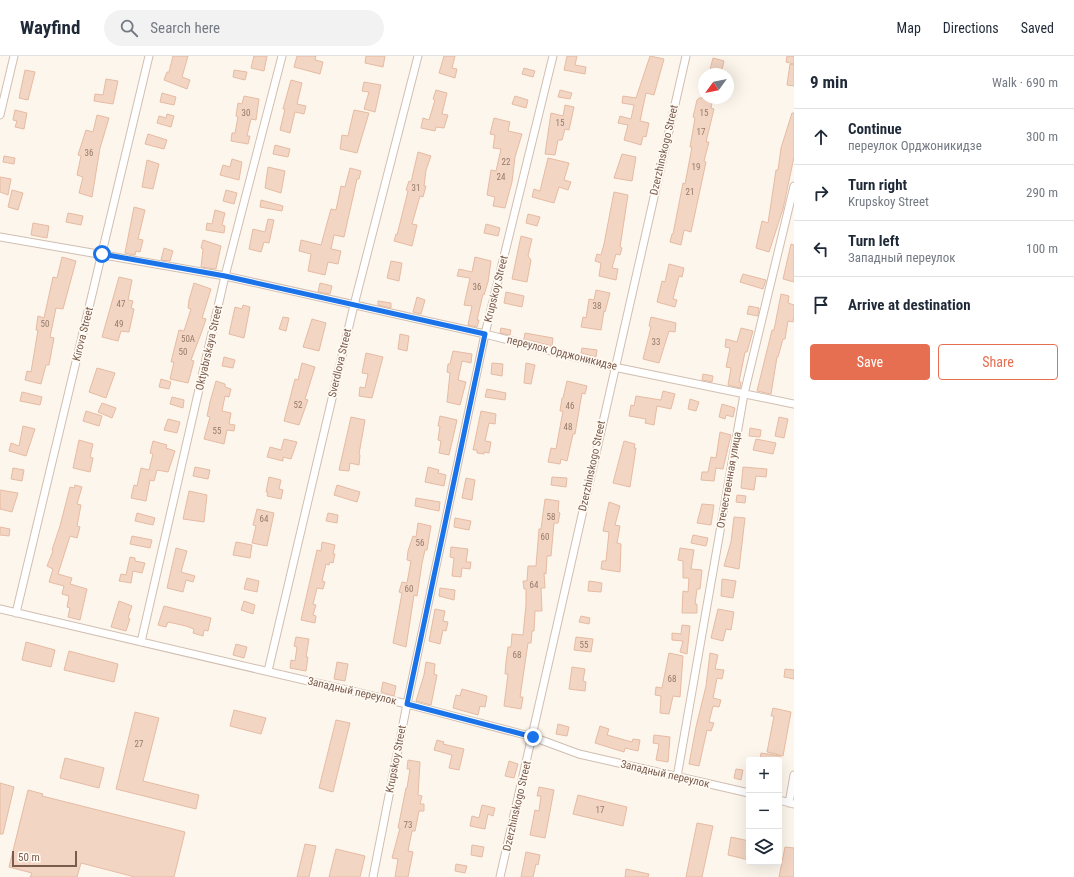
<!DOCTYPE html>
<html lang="en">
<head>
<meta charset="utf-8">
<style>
  body { margin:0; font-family:"Roboto Condensed",sans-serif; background:#f2f2f3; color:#1f2937 }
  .controls { position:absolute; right:12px; bottom:12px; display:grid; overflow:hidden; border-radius:4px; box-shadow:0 4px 16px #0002 }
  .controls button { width:36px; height:36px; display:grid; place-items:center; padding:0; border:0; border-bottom:1px solid #e0e1e3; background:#fff; color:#1f2937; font:20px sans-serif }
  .compass { position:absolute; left:698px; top:12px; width:36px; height:36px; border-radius:50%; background:#fff; box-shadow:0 4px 16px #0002; rotate:237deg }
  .scale { position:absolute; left:12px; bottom:10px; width:65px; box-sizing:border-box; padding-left:4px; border:2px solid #7a5c4d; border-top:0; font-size:11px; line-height:14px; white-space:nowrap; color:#7a5c4d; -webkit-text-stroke:3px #fffaf3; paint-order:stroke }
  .stop { position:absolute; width:12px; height:12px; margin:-9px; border:3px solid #1a73e8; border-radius:50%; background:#fff }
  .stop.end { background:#1a73e8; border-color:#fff; box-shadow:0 1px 4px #0008 }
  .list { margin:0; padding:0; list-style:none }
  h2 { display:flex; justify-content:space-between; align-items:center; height:52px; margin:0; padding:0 16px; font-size:17px }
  h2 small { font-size:13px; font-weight:400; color:#747a83 }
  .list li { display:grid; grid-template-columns:26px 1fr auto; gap:12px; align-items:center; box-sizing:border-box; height:56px; padding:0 16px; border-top:1px solid #e0e1e3 }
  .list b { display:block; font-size:15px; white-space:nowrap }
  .list p { margin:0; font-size:13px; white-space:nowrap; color:#747a83 }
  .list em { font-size:13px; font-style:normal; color:#747a83 }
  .actions { display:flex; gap:8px; padding:12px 16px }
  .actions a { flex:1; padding:9px 0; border:1px solid #e76f51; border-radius:4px; text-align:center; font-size:14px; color:#e76f51 }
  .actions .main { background:#e76f51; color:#fff }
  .icon { flex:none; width:22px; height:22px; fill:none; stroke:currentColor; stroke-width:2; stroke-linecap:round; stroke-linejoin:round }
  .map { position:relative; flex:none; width:794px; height:821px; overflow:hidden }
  header { display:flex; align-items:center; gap:24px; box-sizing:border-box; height:56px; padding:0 20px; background:#fff; border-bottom:1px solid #e0e1e3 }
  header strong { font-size:19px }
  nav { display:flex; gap:22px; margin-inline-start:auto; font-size:14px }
  .search { width:280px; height:36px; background:#f2f2f3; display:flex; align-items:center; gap:10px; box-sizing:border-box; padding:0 14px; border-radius:22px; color:#747a83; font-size:15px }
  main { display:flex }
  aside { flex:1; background:#fff }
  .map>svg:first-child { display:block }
  .building { fill:#f3d5c3; stroke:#e6bba3 }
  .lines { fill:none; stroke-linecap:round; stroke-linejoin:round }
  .minor-casing { stroke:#d1beb0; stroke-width:9 }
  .minor { stroke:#fff; stroke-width:7 }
  .route { stroke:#1a73e8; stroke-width:5 }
  .labels { text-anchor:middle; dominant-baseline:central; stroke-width:3.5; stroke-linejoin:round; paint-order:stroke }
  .number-label { font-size:9px; fill:#987a6a }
  .street-label { font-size:11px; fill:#7a5c4d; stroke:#fffaf3 }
</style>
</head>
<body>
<header>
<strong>Wayfind</strong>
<div class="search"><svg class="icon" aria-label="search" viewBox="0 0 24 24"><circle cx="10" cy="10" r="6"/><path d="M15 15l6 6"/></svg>Search here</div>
<nav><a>Map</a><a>Directions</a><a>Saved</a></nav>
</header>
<main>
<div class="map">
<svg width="794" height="821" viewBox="0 0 794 821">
  <rect width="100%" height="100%" fill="#fdf6ec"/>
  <!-- building -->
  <path class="building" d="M173,0h15l-6,21 8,3 -3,9 -23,-9 3,-8h2z
    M254,0h13l-3,15 -13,-3z
    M297,0h19l-1,4 8,2 -3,12 -26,-7z
    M366,0h19l-2,11 -18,-4z
    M444,0h11l-3,12 5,1 -2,9 -16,-5z
    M567,0h10l-2,9 11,2 -1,7 -21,-4z
    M650,0l14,3 -10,36 -8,-2 -6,28 9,2 -3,14 -3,-1 -2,9 -17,-5 4,-15 -10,-2 2,-7 11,3 3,-14 -12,-2 1,-7 13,2z
    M787,0h7v8l-8,-2z
    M713,2l11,3 -3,13h-12z
    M790,8l4,1v21l-7,-1z
    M524,12l11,3 -2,6 -11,-3z
    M25,14l10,2 -7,28 -9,-2z
    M234,14l13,2 -2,8 -12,-3z
    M106,23l12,2 -5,23 -19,-3 1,-7 8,1z
    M291,24l11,3 -5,21 9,2 -2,8 -9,-2 -5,21 -10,-3 5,-21h-2z
    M364,26l17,3 -6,27 -11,-3 5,-17 -7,-1z
    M436,34l11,3 -5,21 6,1 -4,13 -8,-1 -1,4 -14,-3 2,-10 6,2 6,-20 -2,-1z
    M560,34l12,3 -2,6 -12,-2z
    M162,37l14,4 -2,8 -14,-3z
    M244,40l15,3 -3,21 -5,-1 -4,17h3l-2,8 -17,-3 1,-8h3l3,-16 -2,-1 2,-13 4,1z
    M515,40l13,4 -2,8 -14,-4z
    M699,42h14l-2,10 3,1 -8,33h3l-5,19 2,1 -15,70 -7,-2 -3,15 -11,-3 2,-8h1l10,-51 2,1 7,-37h-2l5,-29 -2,-1 4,-17z
    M565,49l9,2 -5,23 -4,-1 -3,11h-4l-3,15 -10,-1 6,-41 12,3z
    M15,54l12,3 -3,16 -9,-2 2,-6 -4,-1z
    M354,54l15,3 -12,40 -17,-4 2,-14 6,1z
    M792,57h2v44l-11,52 -14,43 -13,-4 6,-27 6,2 8,-53h2l3,-22z
    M167,58l7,2 -3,11 -14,-4 2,-7 7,2z
    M97,59l12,3 -9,30 -8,49 -13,-4 4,-16 -6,-2 4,-19 -3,-1 8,-25 7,2z
    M494,62l16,4 -2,9 14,3 -7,23 -3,25 -7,26 -12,-2 2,-9 -8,-2 4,-25 5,1 5,-22 -8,-1 2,-13 -5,-1z
    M148,78l19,6 -3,9 -19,-5z
    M275,89l15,4 -2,8 -15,-3z
    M418,96l13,4 -5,14 -2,16h2l-3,11 -3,-1 -8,28 5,1 -5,21 -18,-5 2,-7 1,1 11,-44 -2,-1 3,-9 2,1z
    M622,98l14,3 -4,24 -18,-3z
    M4,100l11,2 -1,6 -11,-2z
    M548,102l21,5 -5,17 7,2 -3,8 -9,-3 -5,16 -22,-6 2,-8 6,2z
    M232,103l10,3 -3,18 -19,-5 3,-10 7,2z
    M147,104l12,4 -6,25 -11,-2z
    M268,111l17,4 -4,22 -16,-5z
    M350,112l11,3 -2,8h-2l-13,58 -10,-2 -3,14 10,2 -3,13 -10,-2 -3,13 -17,-4 3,-17 -12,-3 2,-11 20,5 10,-36 5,1 5,-24 4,1z
    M0,121l11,2 -3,16 -8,-3z
    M12,134l11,3 -5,17 -10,-3z
    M226,134l11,3 -3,11 -11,-3z
    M614,136l14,3 -8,52 2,1 -2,7 -4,-1 -4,14 6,1 -2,11 -17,-4 2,-13 -6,-2 2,-7 4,1 3,-11z
    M261,144l22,6 -1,5 -22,-4z
    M134,151l11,3 -7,29 5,1 -3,12 -4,-1 -1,4 -10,-2z
    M215,154l10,3 -3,12 3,1 -1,7 -18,-3 1,-7 5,1z
    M68,157l15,3 -2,9 -15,-3z
    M528,158l12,3 -3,9 -11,-3z
    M268,163l6,1 -5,23 -5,-1 -3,10 -12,-3 4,-20 12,3z
    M33,167l16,3 -2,12 -16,-3z
    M486,168l14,4 -2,8 -14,-3z
    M521,180l11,3 -4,17 3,4 -4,22 -15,-3z
    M203,184l18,6 -5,23 -15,-2 2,-18 -2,-1z
    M791,188l3,1v37l-11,-3z
    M164,192l9,3 -3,10 -9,-1z
    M62,201l14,4 -13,48 -7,-1 -6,29 4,1 -5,27h-3l-5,19 -16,-4 2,-9 4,1 7,-42h-2l2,-14 6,2 9,-41 4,1z
    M475,201l16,4 -3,21 -4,13 -1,-1 -6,26h2l-2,7 -9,-2 4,-19 -8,-1 6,-27 -13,-2 2,-7 13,3z
    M391,205l11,2 -3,18 -12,-3z
    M669,208l15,4 -2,9 -3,-1 -6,23 4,1 -2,7 -18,-5 5,-21 3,1z
    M743,218l23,6 -3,9 -23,-7z
    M119,221l13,3 -4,20 5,1 -2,7 3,1 -5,23 -8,-1 -3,10 -16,-4z
    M194,227l17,6 -9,29 4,1 -4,12 -11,29 3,1 -6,22 -18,-4 4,-17h-3l8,-32 5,1 7,-22 -3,-1 1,-8z
    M320,227l12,3 -2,8 -12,-2z
    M596,234l14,3 -5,19 -1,-1 -3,19 -20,-3 2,-10 3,1 3,-19 5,1z
    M506,236l18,4 -2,11 -18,-4z
    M781,238l8,2 -1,7 6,2v11l-1,6 -5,-1 -3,18h-2l-5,18h-1l-6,37 -14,-3 15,-61h2z
    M417,241l8,3 -4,14 -8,-2z
    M378,245l13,2v5l-13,-3z
    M243,249l7,2 -6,31 -15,-4 6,-27 7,2z
    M749,250l10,2 -1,8 -11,-2z
    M283,261l6,1 -3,13 -7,-2z
    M651,261l25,6 -1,9 -6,-1 -10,32 -16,-4 8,-32 -2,-1z
    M312,263l14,4 -7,28 -16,-4z
    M501,272l10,2 -1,5 -10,-2z
    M741,272l12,3 -6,21h-2l-6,30h2l-1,6 -12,-3 3,-17 -5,-1 4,-19 -5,-1 1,-8 11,3z
    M525,277l28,5 -1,8 -28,-7z
    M400,278l9,2 -2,15 -9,-2z
    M582,292l15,2 -1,7 -15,-4z
    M453,295l19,3 -1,9 -9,-2 -4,19 8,2 -6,23 -13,-3 3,-29 -3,-1 1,-8h2z
    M366,297l17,4 -11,41 -13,-2 1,-9 5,1 3,-14 -6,-1z
    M224,301l11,3 -2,8 -11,-2z
    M302,307l13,4 -10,32 3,1 -9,25 -15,-4 11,-42 3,1z
    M492,307l11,1 -1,12 -11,-2z
    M526,307l9,2 -4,19 -7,-1z
    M97,312l18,5 -9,25 -17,-6z
    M703,318l10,2 -1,6 -10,-2z
    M161,323l10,3 -2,7 -10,-2z
    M216,325l9,3v3l6,2 -2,8 -4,-1 -3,15 9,2 -2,11 6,1 -1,6 -7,-1 -3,14 -20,-5 6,-22 -3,-1 3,-14z
    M567,325l20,5 -2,8 -3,-1 -7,41h-2l-6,27 -6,-2 -1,5 -12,-2 3,-14 5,1 7,-38h-3l2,-13h1z
    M487,333l19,4 -1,7 -20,-3z
    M663,335l12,3 -4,15 -14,-3 -3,19 -9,-2 1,-4 -17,-3 2,-11 3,1 2,-10 25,4z
    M22,336l20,5 -2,8 -20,-4z
    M172,341l12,3 -1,8 -13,-4z
    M690,343l9,3 -3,9 -8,-2z
    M102,347l14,5 -4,10 -14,-6z
    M722,348l13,4 -2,9 -7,-2 -1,4 -6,-2z
    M86,355l16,5 -3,10 -16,-5z
    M481,355l15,3 -1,10 -6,-1 -4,18 6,1 -2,11 -5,-1v2l-7,-1v-3h-4z
    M440,360l17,4 -8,35 -10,-2 2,-12 -3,-1 2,-14h-2z
    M351,361l14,3 -6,34 1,1 -1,10 -9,-2 -1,8 -10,-1z
    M779,361l9,2 -4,19 -9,-2z
    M168,363l12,3 -3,11 -13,-3z
    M23,370l12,3 -9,27 -17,-5 2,-8 8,3z
    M750,372l11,2 -1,7 -11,-1z
    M720,376l11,3 -8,34 -7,-1 -2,13 -13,-1 1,-8h6l3,-15 5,1z
    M284,383l13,3 -6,17 -8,-2v4l-16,-4 3,-10 11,3z
    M756,383l20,4 -3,11 -20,-4z
    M79,384l14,4 -3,13 3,1 -3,14 -17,-4z
    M153,385l14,4 -1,3 9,3 -7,21 -11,-2 -3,11 -4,-1 -4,21 -15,-3 3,-13 3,1 4,-18 8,2 4,-16 -3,-1z
    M624,385l11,3 -1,4h2l-6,39 -17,-4z
    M195,411l15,3 -2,9 -15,-3z
    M428,411l11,3 -1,3 8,2 -2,11 -19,-4z
    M743,411l24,2 -1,8 -10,-1 -2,14 -13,-2z
    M13,412l11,2 -2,11 -11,-2z
    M269,421l12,3 -2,9 4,1 -2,9 -14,-3 1,-4h-2z
    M552,421l15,1 -1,9 -15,-2z
    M466,422l9,2 -3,20 -10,-2z
    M75,429l7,2 -5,17 4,1 -4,21 3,1 -3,11 -7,-2 -12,38 14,4 -2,6 17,5 -7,31 -12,-3 2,-9 -3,-1 2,-11 -7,-2 2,-8 -15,-4 4,-13 -6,-3 6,-15 -1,-1 8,-24 10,-39 4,1z
    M337,429l23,7 -3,10 -23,-7z
    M0,434l18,3 -6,19 -12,-3z
    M189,435l18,4 -3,27 -21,-3z
    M737,439l9,1 -1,7 -9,-1z
    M416,442l24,4 -1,9 -24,-5z
    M545,443l14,2 -1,11 2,1 -2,10h-4l-3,33h-4l-1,18 -2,-1 1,15h-4l1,23h-7l-1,20h-2l-1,12h-3l-8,54h3l-2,12 -17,-3 4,-32h-3l1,-12 2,-15h3l1,-13 11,1 3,-30v-16h-2l-1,-8h4l1,-15h8l3,-37h2z
    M609,446l11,4 -5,19 5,1 -3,17 4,1 -1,28 -19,-3 1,-8h4l3,-29 -6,-1z
    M702,448l12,1 -3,20 -14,-2z
    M257,453l17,4 -7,33 -15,-3 4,-17 -3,-1z
    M137,457l18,5 -2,7 -18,-4z
    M328,457l10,2 -1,8 -11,-2z
    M734,461l11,1 -6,51 -15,-3 7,-24z
    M455,462l16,3 -2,9 -15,-3z
    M418,467l13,3 -4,24h-2l-3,13 -5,33 -3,-1 -8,52 -13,-4 9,-50 -3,-1 3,-10 5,1 4,-22 -4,-1 1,-9 5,-15 3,1z
    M0,471l10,2 -1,7 -9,-1z
    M693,479l15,3 -2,8 -15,-3z
    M132,480l20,4 -2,8 -20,-4z
    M236,486l16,3 -2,13 -17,-3z
    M322,486l13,3 -2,9h2l-2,9 -3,-1 -1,3 -3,-1 -4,17 3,1 -2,7 -6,-1 -4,16 3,1 -3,10 3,1 -1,7 -14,-3 16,-70 4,1z
    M451,491l17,2 -2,13h5l-1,7 -8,-1 -1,9 -9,-1 2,-18 -4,-1z
    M176,492l11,3 -6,21 14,4 -2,6 -7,-2 -3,12 -16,-4z
    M680,492l14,2 -3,19 11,1 -2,19h-3l-2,15h2v9h-15l1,-22 5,1 1,-14h-6v-17l-5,-1z
    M130,501l5,1v3l10,2 -3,10 -9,-2 -2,12 -12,-2 2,-7 5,1z
    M247,522l12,3 -2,11 -13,-3z
    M722,523l14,2 -3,17 -12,-2z
    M589,525l13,2 -1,9 -13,-1z
    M440,532l15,2 -1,10 -15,-4z
    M119,545l13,5 -4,12 2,1 -4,12 -15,-4z
    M244,545l11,4 -2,9 -12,-4z
    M164,550l47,12 -3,13 -4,-1 -1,6 -10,-3 1,-4 -8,-3 -18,-4 -2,5 -8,-2z
    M435,553l10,2 -2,10 5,1 -2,9 -3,-1 -3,14 -11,-3z
    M718,553l16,3 -3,18 -5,-1 -3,12 -12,-3z
    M581,560l9,2 -1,6 -10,-2z
    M682,569l8,1 -3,28 -7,-2 3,-11 -11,-1v-7l9,1z
    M296,581l13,2 -3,18h2l-2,14 -16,-3 1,-8 4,1 2,-14 -3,-1z
    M576,581l17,2 -2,13 -17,-2z
    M26,586l29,8 -4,17 -29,-7z
    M236,588l11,3 -3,11 -11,-3z
    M69,595l49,13 -4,18 -50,-12z
    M669,597l14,3 -3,41 -7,-1 -4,18 -9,-1 1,-17 -6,-1 1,-8 6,1z
    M710,597l8,2 -3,14 9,1 -2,9 -5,-1 -4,20 8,2 -2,7 -6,-1 -4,16 5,1 -3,8 -4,-1 -8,36 -10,-2 7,-37 10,-41z
    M337,606l11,2 -3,17 -11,-2z
    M426,606l9,2 -1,10 3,1 -6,30 -15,-4 8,-26z
    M572,611l13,2 -2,12 3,1 -1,9 -16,-2z
    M785,613l9,1v9l-10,-2z
    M383,626l13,4 -2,10 -13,-4z
    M462,633l25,7 -2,11 -5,-1 -2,9 -25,-7 3,-13 4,1z
    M773,652l18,4 -8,44 -16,-4 7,-36h-3z
    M234,654l32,8 -5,16 -31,-8z
    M135,656l24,6 -16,63 56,14 -3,14 -80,-20z
    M336,664l14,3 -17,69 -14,-4z
    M558,668l11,3 -2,9 -11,-2z
    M600,670l9,3 -2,6 25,7 1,-3 7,1 -2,11 -13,-3 -1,4 -29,-9z
    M654,679l16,2 -2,25 -12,-2 3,-16 -6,-1z
    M437,684l7,2 -1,2 21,5 -5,21 -10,-2 3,-13 -18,-5z
    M761,697l19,3v4h-20z
    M65,702l39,10 -5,20 -39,-10z
    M408,704l12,2 -2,33 4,1 -2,8h4v7h-5l-4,20h-3l-4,20 5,1 -5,25h-13l3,-18 -6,-1 8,-30h-2l8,-40h1l3,-19h-3z
    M509,705l9,3 -4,14 -9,-2z
    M736,713l7,1 -2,10 -7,-2z
    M0,727l14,4 -11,47h-3z
    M539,731l15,3 -9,48 -15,-3 5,-25 4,1 2,-15h-4z
    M28,734l15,4 -1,2 143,36 -11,45h-39l-54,-14 -4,14h-47l2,-4 -23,-6z
    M578,739l49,12 -4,19 -50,-12z
    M482,749l13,3 -2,8 -5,-2 -3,15 -15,-3 2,-10 7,2z
    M697,767l16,3 -11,51h-16z
    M731,781l18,4v19l-21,-5z
    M305,788l11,2 -7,31h-12z
    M472,789l12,2 -2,10 -11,-2z
    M785,791l9,1v29h-15z
    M336,793l29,7 -5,21h-31z
    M526,796l14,3 -2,10 -2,-1 -3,13h-12z
    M456,808l11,2 -2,7 -10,-2z
    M626,813l23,5 -1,3h-23z"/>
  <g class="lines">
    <defs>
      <path id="minor" d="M0,59l14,-59
        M0,181l225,39 260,58 129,33 180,37
        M0,553l407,95 126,33 46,17 170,39
        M16,557l133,-557
        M141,586l84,-366 57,-220
        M268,615l86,-366 64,-249
        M677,721l67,-383 50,-208
        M779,744l15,4
        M789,747l5,-28
        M373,821l34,-173 78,-370 68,-278
        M500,821l186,-821"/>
    </defs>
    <!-- minor casing -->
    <use href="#minor" class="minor-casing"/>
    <!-- minor -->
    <use href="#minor" class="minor"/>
  </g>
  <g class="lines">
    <!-- route -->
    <path class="route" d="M102,198l123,22 260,58 -78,370 126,33"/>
  </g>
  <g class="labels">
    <!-- number labels -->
    <g class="number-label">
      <text x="246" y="57">30</text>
      <text x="704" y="57">15</text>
      <text x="560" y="67">15</text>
      <text x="701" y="76">17</text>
      <text x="89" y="97">36</text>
      <text x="506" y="106">22</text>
      <text x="696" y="111">19</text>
      <text x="501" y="121">24</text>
      <text x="416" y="132">31</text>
      <text x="690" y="136">21</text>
      <text x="477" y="231">36</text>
      <text x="121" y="248">47</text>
      <text x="597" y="250">38</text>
      <text x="45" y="268">50</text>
      <text x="119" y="268">49</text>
      <text x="188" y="283">50А</text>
      <text x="656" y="286">33</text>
      <text x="183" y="296">50</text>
      <text x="298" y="349">52</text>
      <text x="570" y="350">46</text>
      <text x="568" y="371">48</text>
      <text x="217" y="375">55</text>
      <text x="551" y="461">58</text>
      <text x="264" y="463">64</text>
      <text x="545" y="481">60</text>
      <text x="420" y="487">56</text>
      <text x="534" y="529">64</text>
      <text x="409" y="533">60</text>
      <text x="584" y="589">55</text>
      <text x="517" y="599">68</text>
      <text x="672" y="623">68</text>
      <text x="139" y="688">27</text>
      <text x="600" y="754">17</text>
      <text x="408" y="769">73</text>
    </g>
    <!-- street labels -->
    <g class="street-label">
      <text transform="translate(664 94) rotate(-77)">Dzerzhinskogo Street</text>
      <text transform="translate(496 233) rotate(-76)">Krupskoy Street</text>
      <text transform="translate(83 278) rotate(-76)">Kirova Street</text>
      <text transform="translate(209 292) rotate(-77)">Oktyabrskaya Street</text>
      <text transform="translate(562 297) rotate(14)">переулок Орджоникидзе</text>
      <text transform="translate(340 307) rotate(-77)">Sverdlova Street</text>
      <text transform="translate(592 410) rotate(-78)">Dzerzhinskogo Street</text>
      <text transform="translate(729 424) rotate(-80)">Отечественная улица</text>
      <text transform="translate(352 635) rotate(13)">Западный переулок</text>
      <text transform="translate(396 703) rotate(-79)">Krupskoy Street</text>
      <text transform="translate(665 718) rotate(13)">Западный переулок</text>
      <text transform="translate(517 750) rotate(-77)">Dzerzhinskogo Street</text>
    </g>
  </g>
</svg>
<div class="controls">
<button>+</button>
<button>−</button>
<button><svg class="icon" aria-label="layers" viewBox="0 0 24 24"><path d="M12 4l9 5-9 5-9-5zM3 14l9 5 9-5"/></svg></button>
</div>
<svg class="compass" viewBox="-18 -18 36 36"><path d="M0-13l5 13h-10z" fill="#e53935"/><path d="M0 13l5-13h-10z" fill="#747a83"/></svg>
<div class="scale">50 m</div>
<div class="stop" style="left:102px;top:198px"></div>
<div class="stop end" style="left:533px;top:681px"></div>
</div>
<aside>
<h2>9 min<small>Walk · 690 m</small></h2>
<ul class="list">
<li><svg class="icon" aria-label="ahead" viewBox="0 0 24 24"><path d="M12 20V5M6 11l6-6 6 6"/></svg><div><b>Continue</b><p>переулок Орджоникидзе</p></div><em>300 m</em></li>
<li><svg class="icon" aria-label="right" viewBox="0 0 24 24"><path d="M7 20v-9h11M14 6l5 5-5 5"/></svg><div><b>Turn right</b><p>Krupskoy Street</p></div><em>290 m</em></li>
<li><svg class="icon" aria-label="left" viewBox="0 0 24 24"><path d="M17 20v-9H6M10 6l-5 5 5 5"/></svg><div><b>Turn left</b><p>Западный переулок</p></div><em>100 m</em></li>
<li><svg class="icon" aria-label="arrive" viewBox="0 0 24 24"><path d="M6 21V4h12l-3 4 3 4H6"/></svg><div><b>Arrive at destination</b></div></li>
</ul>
<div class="actions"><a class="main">Save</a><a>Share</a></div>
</aside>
</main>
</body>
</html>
